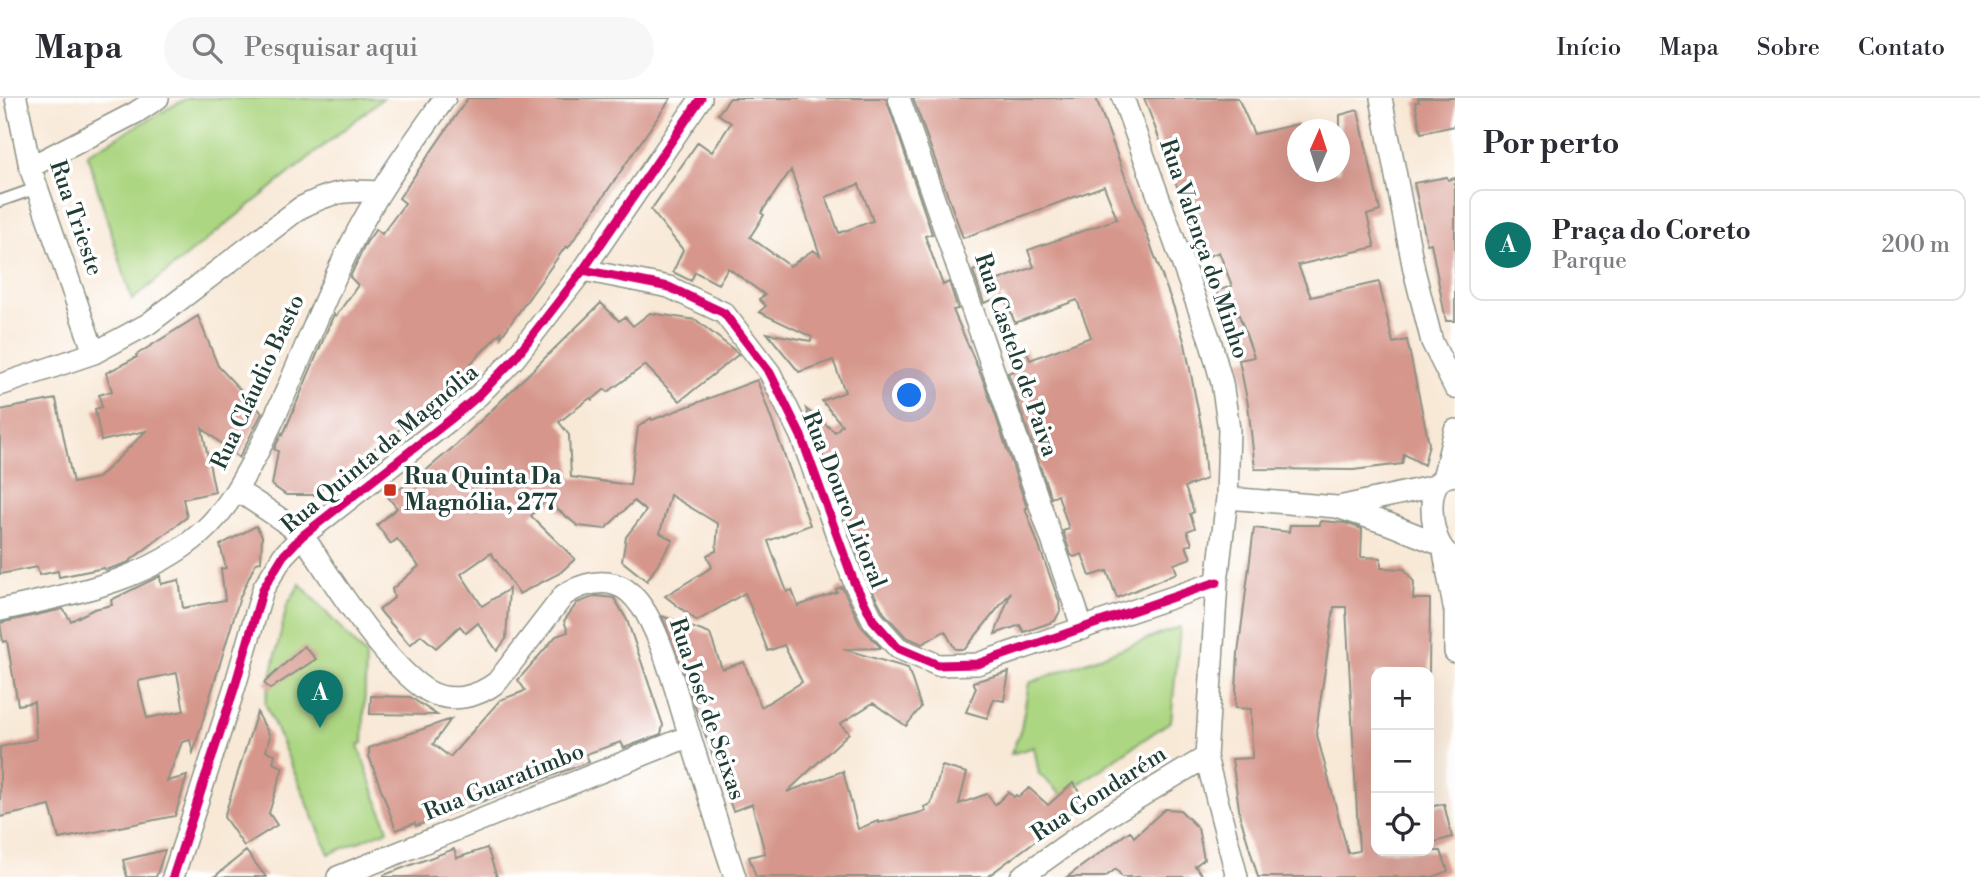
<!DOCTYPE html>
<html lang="pt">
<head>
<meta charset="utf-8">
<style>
  body { margin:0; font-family:"Libre Bodoni",serif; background:#f7f7f7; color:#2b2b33 }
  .controls { position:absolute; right:21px; bottom:21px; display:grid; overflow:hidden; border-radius:14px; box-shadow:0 7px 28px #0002 }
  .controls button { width:63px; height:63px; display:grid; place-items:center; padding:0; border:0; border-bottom:2px solid #e1e1e2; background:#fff; color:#2b2b33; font:35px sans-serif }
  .compass { position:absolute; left:1287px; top:21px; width:63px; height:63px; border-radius:50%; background:#fff; box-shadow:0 7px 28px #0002; rotate:3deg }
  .you { position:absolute; left:910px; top:298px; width:24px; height:24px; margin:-18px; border:5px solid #fff; border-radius:50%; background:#1a73e8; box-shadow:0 0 0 10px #1a73e833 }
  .badge { display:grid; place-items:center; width:46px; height:46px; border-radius:50%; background:#0f766e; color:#fff; font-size:23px; font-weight:700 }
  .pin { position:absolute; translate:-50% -58px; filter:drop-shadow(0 2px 4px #0008) }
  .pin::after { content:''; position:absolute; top:37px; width:24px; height:21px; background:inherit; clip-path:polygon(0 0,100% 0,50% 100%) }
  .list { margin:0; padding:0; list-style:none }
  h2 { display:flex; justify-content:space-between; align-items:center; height:91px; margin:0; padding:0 28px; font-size:30px }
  h2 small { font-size:23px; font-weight:400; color:#7c7c81 }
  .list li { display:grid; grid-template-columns:46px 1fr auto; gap:21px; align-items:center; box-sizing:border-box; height:112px; margin:0 14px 14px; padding:0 14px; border:2px solid #e1e1e2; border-radius:14px }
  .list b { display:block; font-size:26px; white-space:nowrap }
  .list p { margin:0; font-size:23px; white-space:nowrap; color:#7c7c81 }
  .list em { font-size:23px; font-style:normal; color:#7c7c81 }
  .icon { flex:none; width:38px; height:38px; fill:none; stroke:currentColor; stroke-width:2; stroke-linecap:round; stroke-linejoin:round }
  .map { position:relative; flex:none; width:1455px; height:779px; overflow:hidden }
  header { display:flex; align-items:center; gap:42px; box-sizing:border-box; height:98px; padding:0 35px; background:#fff; border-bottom:2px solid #e1e1e2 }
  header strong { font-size:33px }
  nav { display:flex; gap:38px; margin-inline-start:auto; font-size:24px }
  .search { width:490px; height:63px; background:#f7f7f7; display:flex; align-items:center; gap:18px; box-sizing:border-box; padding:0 24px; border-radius:38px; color:#7c7c81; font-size:26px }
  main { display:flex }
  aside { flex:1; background:#fff }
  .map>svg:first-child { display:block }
  .green { fill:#acd681; stroke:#668a5a; stroke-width:2 }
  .building { fill:#d6968b; fill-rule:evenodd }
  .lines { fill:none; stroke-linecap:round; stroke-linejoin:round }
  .service-casing { stroke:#8c9285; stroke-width:14 }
  .minor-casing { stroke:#8c9285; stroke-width:24 }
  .service { stroke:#fff; stroke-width:10 }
  .minor { stroke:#fff; stroke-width:21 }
  .cycleway-casing { stroke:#fff; stroke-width:13 }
  .cycleway { stroke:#d6006c; stroke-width:9 }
  .poi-dot { fill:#c8321e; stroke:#fff; stroke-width:2.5 }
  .labels { text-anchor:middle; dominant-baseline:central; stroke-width:7; stroke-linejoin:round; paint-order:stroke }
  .street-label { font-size:23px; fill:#1f3d34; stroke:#fff }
  .poi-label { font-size:23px; font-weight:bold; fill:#1f3d34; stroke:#fff; text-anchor:start }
</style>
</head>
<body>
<header>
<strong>Mapa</strong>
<div class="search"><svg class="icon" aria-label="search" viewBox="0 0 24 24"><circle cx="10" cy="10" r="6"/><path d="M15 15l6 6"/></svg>Pesquisar aqui</div>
<nav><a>Início</a><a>Mapa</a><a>Sobre</a><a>Contato</a></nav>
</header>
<main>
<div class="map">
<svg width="1455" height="779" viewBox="0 0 1455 779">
  <rect width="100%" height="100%" fill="#fff"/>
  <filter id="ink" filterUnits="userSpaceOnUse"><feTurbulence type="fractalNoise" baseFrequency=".0143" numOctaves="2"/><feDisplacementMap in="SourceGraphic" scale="14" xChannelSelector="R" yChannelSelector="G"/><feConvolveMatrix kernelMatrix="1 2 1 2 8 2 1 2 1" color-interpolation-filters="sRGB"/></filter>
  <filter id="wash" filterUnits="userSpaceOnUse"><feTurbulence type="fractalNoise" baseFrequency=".00686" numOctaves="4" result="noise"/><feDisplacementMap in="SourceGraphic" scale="28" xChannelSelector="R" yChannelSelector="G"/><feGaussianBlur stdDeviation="1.57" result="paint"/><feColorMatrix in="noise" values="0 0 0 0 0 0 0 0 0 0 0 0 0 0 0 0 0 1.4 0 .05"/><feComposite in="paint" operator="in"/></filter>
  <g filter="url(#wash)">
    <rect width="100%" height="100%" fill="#f8e8d6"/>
    <!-- green -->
    <path class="green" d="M187,0h196l-251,202 -45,-146z
      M300,486l66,72 -3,87 -5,2 30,85 -59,24 -64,-151 22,-98z
      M1180,529l-9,94 -95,65 -12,11 -25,-23 -5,-27 -23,7 10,-25 8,-46z"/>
    <g id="blocks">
      <!-- building -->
      <path class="building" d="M468,0h203l-103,150 -2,-2 -65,91v-5l-70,73 -117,90h-28l-14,-10 6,-34 -4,-2 8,-16 1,2 51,-121 2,2 22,-31 -8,-8 16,-34 10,-14 6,5 23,-31 -6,-5z
        M730,0h156l46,136 -7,2 18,49 6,-3 9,27 -5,1 31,72 43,126h-2l34,93 1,10 -5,10 -31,11 -4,-7 -25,9 16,-42 -46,57h-10l-10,-18 -23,13 -16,-7 -22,-24 -18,-35 -60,-169 29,23 7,-7 -20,-24 23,-9 -12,-32 -34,12 -32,-39 44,8 1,-4 -53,-25 7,-6 -7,-7 6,-4 -37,-27 -10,16 -23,-12 -4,9 -18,-9 10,-22 -32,-40 47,-68 14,10 19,-29 -13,-9zM791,72l29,85 -7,-5 -23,16 -40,-29 14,-22 -3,-2zM859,86l14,37 -34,12 -13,-36z
        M913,0h183l78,210 11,36 17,86 4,49 -21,8 9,25 -4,2 5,14 -8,3 5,13 -6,2 5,12 -17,6 3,9 -60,25 -10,-27 -17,5 -8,-22 -8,3 -3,-2 -8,-24 6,-2 -11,-34 -7,3 -43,-125 6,-2 -6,-15 18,-7 4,11 61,-23 -14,-37 -62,23 -11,-27 -20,7 -11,-32 18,-7 5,17 38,-14 -6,-17 89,-31 -13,-33 -141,52z
        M1144,0h94l16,36 44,-10v48h42v-57l18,-5 22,101 -13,4 8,32 -77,18 13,32 68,-15 14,61 14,-3 22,104 -5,21 -20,-11 -2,10 -49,6 -98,-1 -7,-64 -9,-45 15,-3 -15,-42 -12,3 -10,-27 15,-5 -13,-34 -15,6 -22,-65 -2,1z
        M1418,0h37v28l-34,7 -6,-31h4z
        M1447,79l1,3 7,-2v143h-9l-15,-78 -4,1 -13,-61z
        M601,205l18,18 6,-4 8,9 17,-13 46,7 43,34 -59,47 -35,-36 -37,27 -3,-3 -13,11 -2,-2 -31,24 10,13 2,42 59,8 8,-58 13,-9 1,2 105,-40 53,145 -42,16 19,51 5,-2 6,16 39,-14 -1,-3 6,-2 19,39 20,22 -38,1 65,19 13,39 -15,19 -33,-23 -33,21 9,9 -62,59 56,-21 15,58 20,-8 1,2 47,-12 -2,-4 7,-3 11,-38 25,7 -8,31 28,-10 8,11 13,-13 6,5 2,-2 3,2 10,-9 19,17 25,-22 14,17 -24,20 -76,57h-231l-7,-20 16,-4 -13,-49 -19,7 -71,-195 48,18 12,35 22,-7 17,45 41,-25 -18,-37 -16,6 -23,-58 -48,28 -32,-25 47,-29 -5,-12 9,-4 2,-27 -48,-29 -10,38 13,7 -26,41 -25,-20 4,-24 20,-26 -12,-10 -29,28 -27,-3 -32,-26 -15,16 44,43 -15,14 -41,21 -28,-41 -30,21 21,32 27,-17 -3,50 -9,12 -19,-28 -12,10 -6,-7 -24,22 -15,-13 -11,10 -31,-35 15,-12 -2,-9 27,-23 -22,-27 -6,5 -14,-19 20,-17 -9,-11 35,-24 34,-29z
        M198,218l20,50 44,47 -23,45 -37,-30 13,64 -32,7 4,18 -60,46 -22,7 -1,-2 -45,9 -1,-6 -19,4 -2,-8 -37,7v-164l56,-11 17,84 25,-5 48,-47 -45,10 -6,-32 7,-2 -3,-12 13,-4 -6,-18 31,-16 -1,-2z
        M1321,423l24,2 17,6 -1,28 20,1v10l23,1 10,13 -1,17h17l-1,73h-53v179h65l7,20 -15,6h-175l-18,-61 -8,-57 20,-1 -1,-49 -16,-1 3,-55 16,-125 35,4 1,-7h30zM1334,509h12l13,244 -11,2 -32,-122z
        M256,428l6,10 -1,25 -6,3 -15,33 -47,156 -3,-13 -8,2 -15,39 20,-5 -12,40 -116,23 -9,-33 -50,11v-70l36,-8 -2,-37 -16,3 -11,-64 -4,1 -3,-19 63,-14 8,12 23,-12 18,-4 -1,-5 49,-24 1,8 18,-4 4,28 42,-8 -4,-31 5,-1 -6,-23zM177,575l7,38 -37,7 -9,-37z
        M596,498l18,2 13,22 36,105 -2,9 -37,14 -3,-6 -35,12 3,8 -173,64 -1,-3 -19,7 -27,-74v-8l82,-29 -18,25 17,13 50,-57 22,-8 3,-2 -7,-10 38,-44 12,-4 -4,-11 13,-18z
        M304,548l12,13 -46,30 -6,-6z
        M1009,574l-5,29 -10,-2 -7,19 -21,-6 10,-24 -3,-6z
        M371,598l39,1 27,18 -67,-1z
        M257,614l13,24 -4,15 9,3 -2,9 10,4 -14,46 8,12 -33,21 -20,-29z
        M1444,706l8,33 -23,7v-37z
        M1165,711l15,1 18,18 6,31 -9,7 9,11h-82l-6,-8 -11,8h-38l63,-46 4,6z
        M487,750l10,29h-112l-1,-2 70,-26 3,9z
        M165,752l-9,27h-29l-4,-17z
        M246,753l20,26h-52z"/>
    </g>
  </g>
  <g filter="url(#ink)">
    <use href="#blocks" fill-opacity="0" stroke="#8c9285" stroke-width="2"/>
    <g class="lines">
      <defs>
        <path id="service" d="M0,103l37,-13"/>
        <path id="minor" d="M16,0l14,69 64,186
          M899,0l184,531
          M1123,0l87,242 12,43 7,46 -2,69 -10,84 -11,175 31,120
          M1381,0l33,172 18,72 23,46
          M30,69l105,-54 23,-15
          M583,172l86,17 55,26 46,60 31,63 53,146 19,38 25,28 40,17 39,-1 240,-82
          M0,287l94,-32 54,-29 152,-116c29,-15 45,-19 78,-16
          M1455,377c-8,1 -15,3 -19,11 -9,17 -3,67 19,71
          M1443,380l12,-48
          M237,392c17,12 53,33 66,47 10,12 18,27 27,40 22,33 64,94 98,114 23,13 50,6 69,-9l67,-87c18,-11 41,-18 61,-6 9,6 15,15 21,24 18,32 29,75 40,111 16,51 32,102 49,153
          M1227,400l110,9 52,17 50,20
          M1339,409l96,-21
          M1444,454l10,55
          M1455,508v46
          M0,512c71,-16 145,-28 201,-77 25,-22 40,-50 55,-78 36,-68 60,-141 94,-209 26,-53 61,-100 95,-148
          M173,779l62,-191 28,-97 20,-33 19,-20 149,-117 28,-24 35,-36 69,-89 118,-172
          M338,779l352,-141
          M1021,779l82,-58 103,-62"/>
      </defs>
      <!-- service casing -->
      <use href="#service" class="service-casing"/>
      <!-- minor casing -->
      <use href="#minor" class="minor-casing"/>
      <!-- service -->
      <use href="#service" class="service"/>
      <!-- minor -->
      <use href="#minor" class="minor"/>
      <defs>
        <path id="cycleway" d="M583,172l86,17 55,26 46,60 31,63 53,146 19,38 25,28 40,17 39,-1 240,-82
          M173,779l62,-191 28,-97 20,-33 19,-20 149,-117 28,-24 35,-36 69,-89 118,-172"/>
      </defs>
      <!-- cycleway casing -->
      <use href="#cycleway" class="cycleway-casing"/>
      <!-- cycleway -->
      <use href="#cycleway" class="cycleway"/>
    </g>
  </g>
  <!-- markers -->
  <rect class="poi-dot" x="383" y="385" width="14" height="14" rx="3.5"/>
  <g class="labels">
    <!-- street labels -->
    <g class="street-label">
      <text transform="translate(76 120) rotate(71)">Rua Trieste</text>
      <text transform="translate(1204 151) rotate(71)">Rua Valença do Minho</text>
      <text transform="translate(1016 257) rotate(71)">Rua Castelo de Paiva</text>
      <text transform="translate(258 284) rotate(-65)">Rua Cláudio Basto</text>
      <text transform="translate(380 351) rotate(-40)">Rua Quinta da Magnólia</text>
      <text transform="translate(844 402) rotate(68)">Rua Douro Litoral</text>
      <text transform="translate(707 611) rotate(71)">Rua José de Seixas</text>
      <text transform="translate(504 684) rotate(-22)">Rua Guaratimbo</text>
      <text transform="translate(1099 696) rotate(-33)">Rua Gondarém</text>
    </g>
    <!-- poi labels -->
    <g class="poi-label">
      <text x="404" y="379">Rua Quinta Da<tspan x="404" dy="26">Magnólia, 277</tspan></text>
    </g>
  </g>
</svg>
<div class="controls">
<button>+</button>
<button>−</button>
<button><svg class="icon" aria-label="locate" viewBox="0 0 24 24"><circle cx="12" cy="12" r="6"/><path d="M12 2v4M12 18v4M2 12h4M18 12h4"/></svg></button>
</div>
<svg class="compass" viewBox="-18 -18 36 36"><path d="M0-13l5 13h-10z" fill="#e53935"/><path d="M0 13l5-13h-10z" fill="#7c7c81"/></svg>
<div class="you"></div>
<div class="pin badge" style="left:320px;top:630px">A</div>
</div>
<aside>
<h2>Por perto<small></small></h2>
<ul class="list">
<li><span class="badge">A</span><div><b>Praça do Coreto</b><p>Parque</p></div><em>200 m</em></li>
</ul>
</aside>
</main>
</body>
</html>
